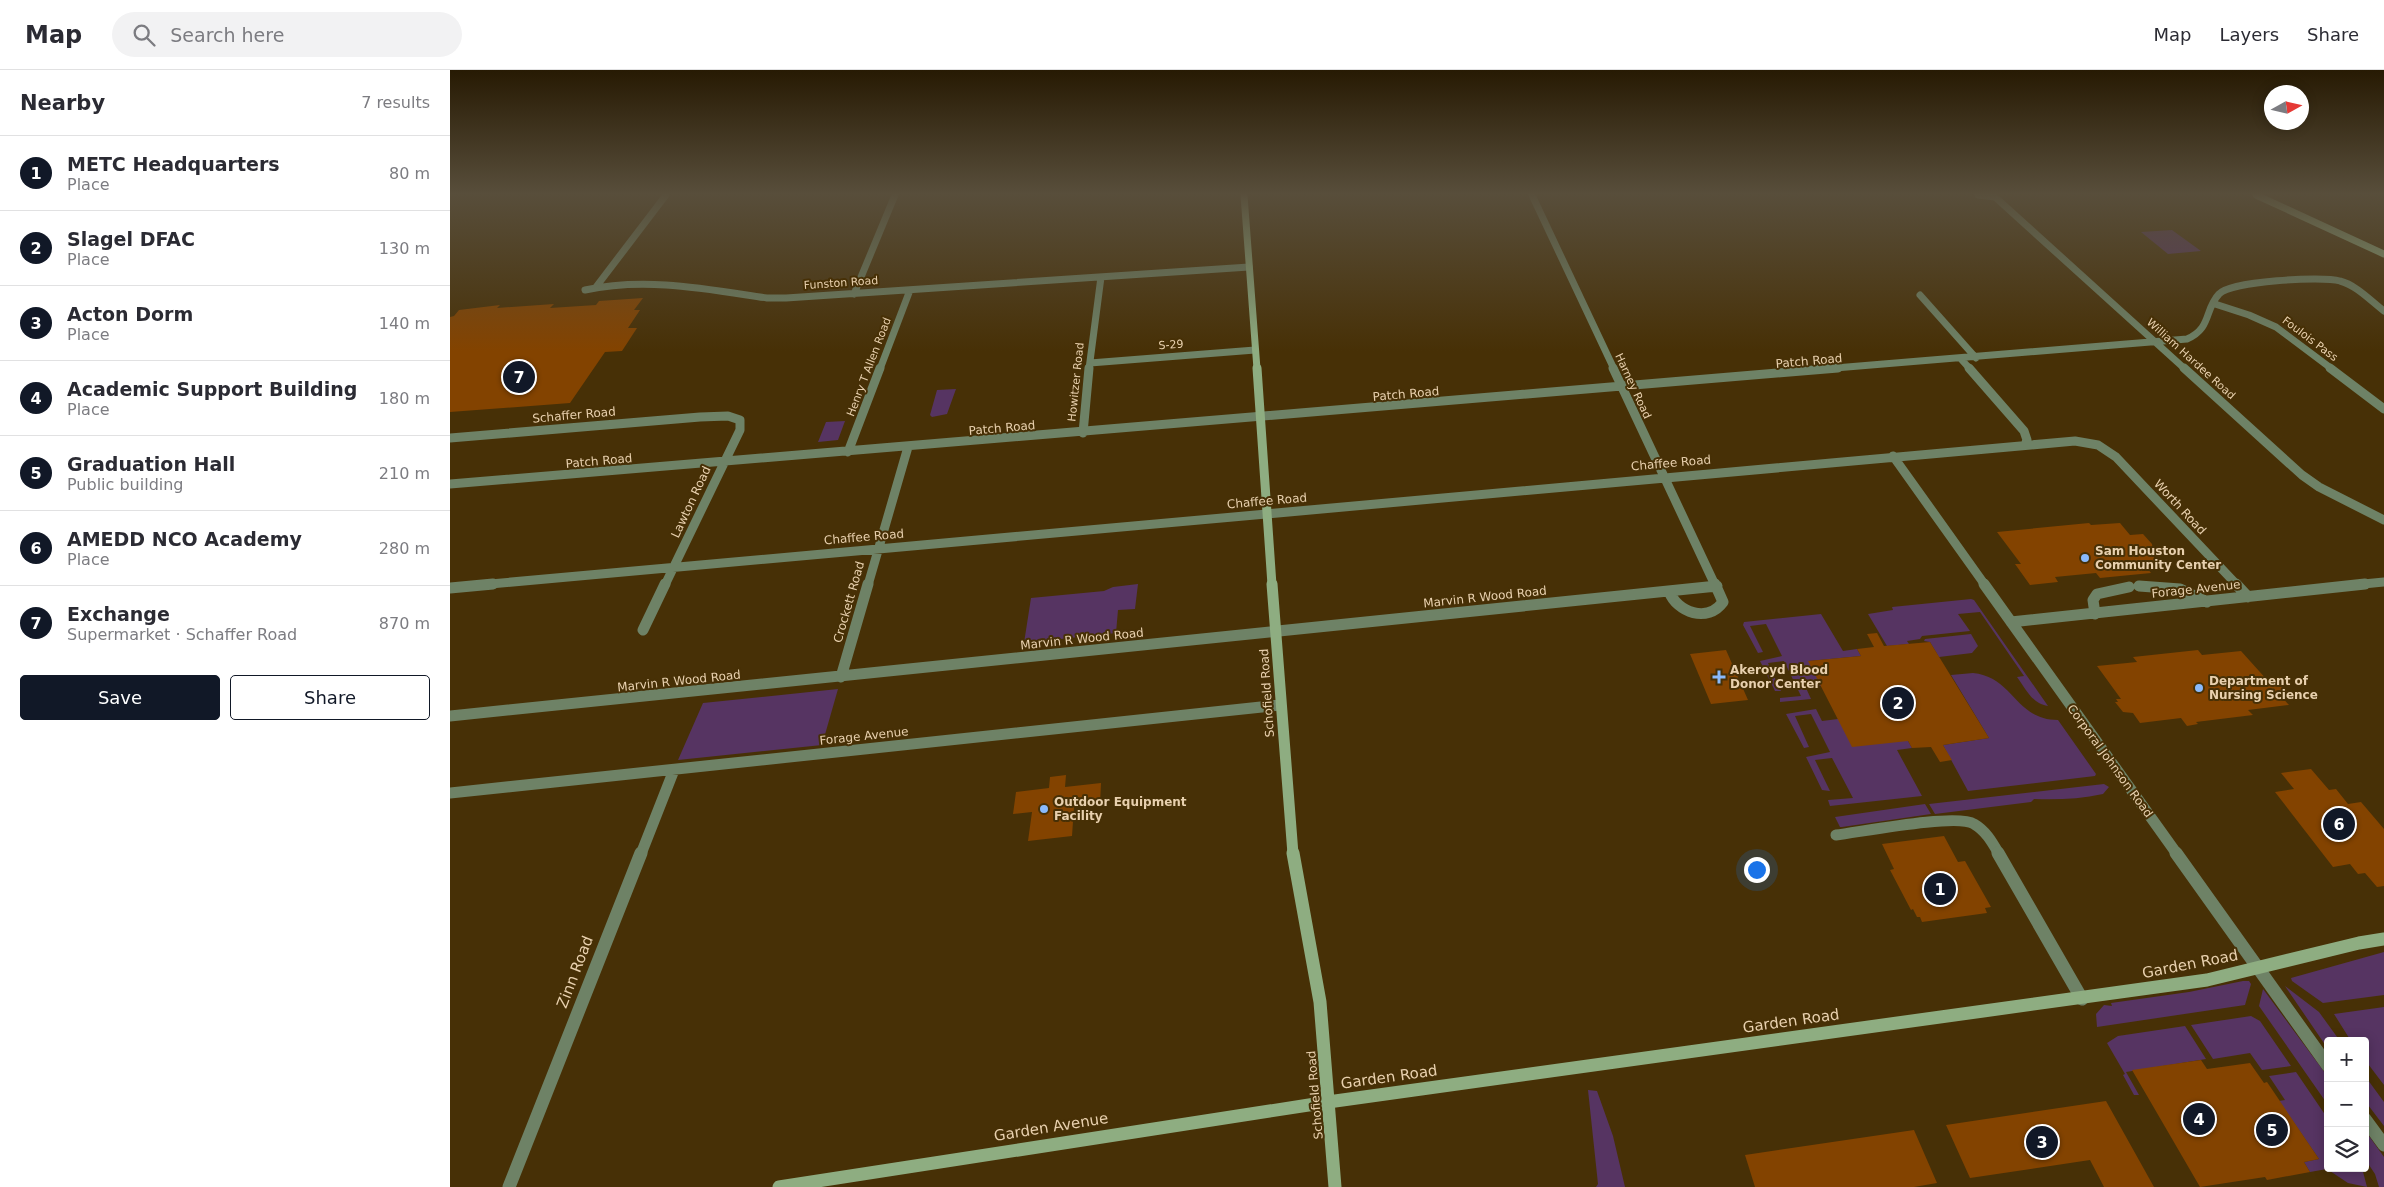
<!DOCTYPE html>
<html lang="en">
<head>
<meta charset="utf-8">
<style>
  body { margin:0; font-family:"DejaVu Sans",sans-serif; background:#f2f2f3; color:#2b2b33 }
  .controls { position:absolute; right:15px; bottom:15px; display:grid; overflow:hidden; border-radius:5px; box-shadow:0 2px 12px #0003 }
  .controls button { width:45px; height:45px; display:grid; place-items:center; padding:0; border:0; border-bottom:1px solid #e1e1e2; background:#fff; color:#2b2b33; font:25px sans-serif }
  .compass { position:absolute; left:1814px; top:15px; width:45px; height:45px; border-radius:50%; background:#fff; box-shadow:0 2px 12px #0003; rotate:82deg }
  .you { position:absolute; left:1306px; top:799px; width:18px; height:18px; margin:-12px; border:4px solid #fff; border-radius:50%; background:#1a73e8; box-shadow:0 0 0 8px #1a73e833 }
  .badge { display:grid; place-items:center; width:32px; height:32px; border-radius:50%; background:#111827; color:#fff; font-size:16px; font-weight:700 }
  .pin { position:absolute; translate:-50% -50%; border:2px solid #fff; box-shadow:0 1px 5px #0006 }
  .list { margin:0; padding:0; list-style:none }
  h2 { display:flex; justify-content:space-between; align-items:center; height:65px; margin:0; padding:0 20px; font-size:21px }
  h2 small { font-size:16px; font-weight:400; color:#7c7c81 }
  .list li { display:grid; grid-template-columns:32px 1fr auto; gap:15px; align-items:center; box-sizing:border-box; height:75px; padding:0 20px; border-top:1px solid #e1e1e2 }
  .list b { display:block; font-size:19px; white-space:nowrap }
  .list p { margin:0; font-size:16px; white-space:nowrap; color:#7c7c81 }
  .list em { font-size:16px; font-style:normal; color:#7c7c81 }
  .actions { display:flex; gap:10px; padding:15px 20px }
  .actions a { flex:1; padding:11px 0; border:1px solid #111827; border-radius:5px; text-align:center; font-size:18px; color:#111827 }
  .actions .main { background:#111827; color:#fff }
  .icon { flex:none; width:28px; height:28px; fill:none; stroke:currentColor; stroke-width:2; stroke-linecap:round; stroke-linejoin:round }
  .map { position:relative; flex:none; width:1934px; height:1117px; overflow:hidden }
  header { display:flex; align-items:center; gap:30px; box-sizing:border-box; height:70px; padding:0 25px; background:#fff; border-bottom:1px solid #e1e1e2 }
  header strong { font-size:24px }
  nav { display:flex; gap:28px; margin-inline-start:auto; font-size:18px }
  .search { width:350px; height:45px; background:#f2f2f3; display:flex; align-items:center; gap:12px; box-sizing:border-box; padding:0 18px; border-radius:28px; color:#7c7c81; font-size:19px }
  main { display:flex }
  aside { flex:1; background:#fff }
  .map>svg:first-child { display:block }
  .green { fill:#563462 }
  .building { fill:#834300 }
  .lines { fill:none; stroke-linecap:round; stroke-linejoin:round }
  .street-far3 { stroke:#6e8266; stroke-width:7 }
  .street-far2 { stroke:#6e8266; stroke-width:9 }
  .street-far1 { stroke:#6e8266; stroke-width:11 }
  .street { stroke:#6e8266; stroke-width:13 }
  .secondary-far3 { stroke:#8ead81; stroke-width:7 }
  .secondary-far2 { stroke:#8ead81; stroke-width:9 }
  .secondary-far1 { stroke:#8ead81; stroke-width:11 }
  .secondary { stroke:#8ead81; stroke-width:13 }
  .poi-dot { fill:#8abafc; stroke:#473006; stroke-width:2 }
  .labels { text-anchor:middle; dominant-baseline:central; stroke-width:4; stroke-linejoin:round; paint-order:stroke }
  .far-street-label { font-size:11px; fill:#e8d0ae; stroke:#473006 }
  .street-label { font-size:12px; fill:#e8d0ae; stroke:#473006 }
  .poi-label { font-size:12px; font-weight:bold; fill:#e8d0ae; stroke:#473006; text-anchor:start }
  .near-street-label { font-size:15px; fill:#e8d0ae; stroke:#473006 }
</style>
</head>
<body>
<header>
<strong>Map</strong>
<div class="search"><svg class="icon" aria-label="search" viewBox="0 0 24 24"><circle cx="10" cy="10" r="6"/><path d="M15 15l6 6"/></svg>Search here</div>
<nav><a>Map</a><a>Layers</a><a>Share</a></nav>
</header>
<main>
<aside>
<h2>Nearby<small>7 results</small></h2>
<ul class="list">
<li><span class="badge">1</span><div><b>METC Headquarters</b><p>Place</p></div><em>80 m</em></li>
<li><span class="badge">2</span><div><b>Slagel DFAC</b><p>Place</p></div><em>130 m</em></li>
<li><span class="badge">3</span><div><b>Acton Dorm</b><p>Place</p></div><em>140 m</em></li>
<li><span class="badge">4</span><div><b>Academic Support Building</b><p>Place</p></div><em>180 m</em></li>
<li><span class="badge">5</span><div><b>Graduation Hall</b><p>Public building</p></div><em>210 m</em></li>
<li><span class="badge">6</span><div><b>AMEDD NCO Academy</b><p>Place</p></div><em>280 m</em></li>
<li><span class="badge">7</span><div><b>Exchange</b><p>Supermarket · Schaffer Road</p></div><em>870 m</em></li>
</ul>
<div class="actions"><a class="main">Save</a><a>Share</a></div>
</aside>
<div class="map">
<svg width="1934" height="1117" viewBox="0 0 1934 1117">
  <rect width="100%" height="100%" fill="#473006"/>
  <!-- green -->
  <path class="green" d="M1722,160l29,21 -33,3 -27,-22z
    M506,319l-9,25 -15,3 -2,-2 7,-25z
    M395,351l-7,19 -20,2 8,-20z
    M688,514l-3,25 -17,1 -2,23 -92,10 7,-45 73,-7 9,-4z
    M1521,529l3,1 74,106c-16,-2 -22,-17 -31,-29l7,-1 -44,-64 -22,2 12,17 -48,5 -2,3 -13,2 2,3 -22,2 -19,-32 25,-4 -1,-3z
    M1371,544l22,37 14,-2 4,7 -52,5 12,25 -15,2 5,11 -31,3v-4l21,-2 -17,-35 -16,2 13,28h-6l-15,-30 22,-5 -16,-32 -16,2 13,26 -5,1 -15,-28 1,-3z
    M1521,564l7,12 -6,7 -33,4 -9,-15 -6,-1 1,-2z
    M1523,603c41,4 42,47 85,47l38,54 -1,2 -127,15 -25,-46 46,-7 -38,-63z
    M388,619l-16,56 -144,15 25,-57z
    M1366,639l6,12 16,-2 70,22 4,7 -15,2 25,46 -92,10 -2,-6 25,-2 -21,-40 -17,2 15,31 -8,-1 -16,-33 24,-5 -19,-38 -16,2 14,31 -5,1 -18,-34z
    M1654,714l5,3 -6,7c-23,5 -47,6 -69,5l-3,3 -96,12 -6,-10z
    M1475,734l6,10 -89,13h-2l-5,-10z
    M1934,882v43l-61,8 -31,-22 -1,-3z
    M1793,911h6l2,3 -6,21 -148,22 -1,-13 8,-9 8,1 -1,-3 78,-11z
    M1835,916l34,26 21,29h-12v8z
    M1813,919l65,88v28l-69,-99z
    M1934,937v78l-19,-25v-19h-14l-17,-27z
    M1801,946l9,5 31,45 -29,4 -12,-17 -37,6 -22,-34z
    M1735,956l21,33 -80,13 13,23h-5l-11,-20 2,-1 -18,-31 11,-7z
    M1846,1002l32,47v49h34l5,19 -19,-4 -21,-14 -17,3 -6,-10 15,-3 -40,-58 6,-1 -16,-24z
    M1915,1006l19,26v24l-19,-25z
    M1138,1020l9,1 16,45 12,51h-29l2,-3z
    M1919,1066l15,21v30h-5l-4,-13 -10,-15v-22z"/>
  <!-- building -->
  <path class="building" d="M193,228l-9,12h6l-12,18h9l-15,23 -17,1 -35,51 -120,9v-95l4,-1 5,-6 41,-5 -3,3 57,-4 -4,4 46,-3 3,-4z
    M1639,453l2,2 29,-2 10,12 13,-1 9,10 3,19 -7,6 3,4 -51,5 -4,-5 -41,4 3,5 -28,3 -15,-21h6l-24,-32z
    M1427,563l7,13 46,-4 59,96 -46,7 9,15 -12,2 -9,-15 -19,1 -4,-7 -56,6 -44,-86 53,-5 -4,-7 17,-2 -7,-13z
    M1276,580l22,50 -37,4 -21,-50z
    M1748,580l4,5 39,-4 27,30 12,2 8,9 -2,1 3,2 -8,1 8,9 -41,5 5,5 -57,7 2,2 -11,2 -6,-8 -41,5 -7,-10 -10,-1 -8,-10h3l-2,-3h5l-24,-33 40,-4 -4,-5z
    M1861,699l18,21 7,-1 12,15 13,-2 23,27v57l-7,1 -12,-14 -7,1 -8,-10 -17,3 -58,-75 19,-3 -13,-16z
    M616,705l-1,12 36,-4 -1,21 -26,3 -2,29 -44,5 4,-29 -19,2 3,-22 33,-4 1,-11z
    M1494,766l14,26 7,-1 26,46 -6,1 2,5 -65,9 -2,-5h-3l-4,-8 -2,1 -21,-40 4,-1 -12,-25z
    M1751,990l6,9 43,-6 14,20 3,-1 52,77 -15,3 6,10 -43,8 -2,-3 -65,10 -68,-117z
    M1656,1031l48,86h-50l-14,-27 -120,18 -24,-53z
    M1464,1060l23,53 -23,4h-159l-10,-32z"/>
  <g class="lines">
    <!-- street-far3 -->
    <path class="street-far3" d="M1082,125l82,174
      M1528,125l17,2
      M1545,127l190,172
      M146,217l70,-92
      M135,220c61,-13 121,-1 182,8h19l463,-31
      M404,224l41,-99
      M1470,225l56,63
      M1765,234l34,11 27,12 56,42
      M1511,289l9,10
      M640,293l165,-13
      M430,299l30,-79
      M639,299l12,-92
      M1373,299l364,-30c25,-11 17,-29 32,-45 11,-13 103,-18 121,-13 16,4 31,20 44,30"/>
    <!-- street-far2 -->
    <path class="street-far2" d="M1163,298l102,217
      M1519,298l55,63 3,9 -2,5
      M1734,298l118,107 17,12 65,33
      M1880,298l54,41
      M633,363l6,-65
      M0,368l250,-21 28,-1 12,4v10l-75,155
      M398,382l32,-84
      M1443,386l92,129
      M0,414l1388,-116
      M29,515l1596,-144 23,4 18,12 121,128
      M418,515l40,-138
      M1903,515l31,-3"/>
    <!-- street-far1 -->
    <path class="street-far1" d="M1534,514l193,270
      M1786,514l12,13
      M1689,516l41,3 27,13
      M0,518l43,-4
      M1219,521c8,22 39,32 54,11l-8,-18
      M1645,544l-2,-14 4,-6 32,-7
      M1561,552l354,-38
      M193,560l22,-46
      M391,607l27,-93
      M0,646l1267,-130
      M0,723l830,-88
      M1386,765c25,-3 121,-22 138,-11 12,7 18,18 25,30
      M191,784l33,-84"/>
    <!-- street -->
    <path class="street" d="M1548,783l84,146
      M1726,783l152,213
      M1915,1049l19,26
      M59,1117l132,-334"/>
    <!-- secondary-far3 -->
    <path class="secondary-far3" d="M794,125l13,174
      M1806,125l128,59"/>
    <!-- secondary-far2 -->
    <path class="secondary-far2" d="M807,298l15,217"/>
    <!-- secondary-far1 -->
    <path class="secondary-far1" d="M822,514l21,270"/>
    <!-- secondary -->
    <path class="secondary" d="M843,783l27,149 15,185
      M329,1117l549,-85 879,-122 152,-37 25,-4"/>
  </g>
  <!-- sky -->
  <linearGradient id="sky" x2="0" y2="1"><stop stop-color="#271a03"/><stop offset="0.44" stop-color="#584e3b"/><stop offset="1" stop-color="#584e3b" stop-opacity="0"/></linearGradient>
  <rect width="1934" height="281" fill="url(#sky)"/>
  <!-- markers -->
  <g class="poi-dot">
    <circle cx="1635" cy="488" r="5"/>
    <path d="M1266.5 599.5h5v5h5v5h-5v5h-5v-5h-5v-5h5z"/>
    <circle cx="1749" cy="618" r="5"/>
    <circle cx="594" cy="739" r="5"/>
  </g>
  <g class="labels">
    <!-- far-street labels -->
    <g class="far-street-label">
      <text transform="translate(391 213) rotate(-4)">Funston Road</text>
      <text transform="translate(1860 269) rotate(37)">Foulois Pass</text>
      <text transform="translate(721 275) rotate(-4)">S-29</text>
      <text transform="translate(1741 289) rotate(42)">William Hardee Road</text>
      <text transform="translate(419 297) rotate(-69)">Henry T Allen Road</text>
      <text transform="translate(626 312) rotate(-84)">Howitzer Road</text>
      <text transform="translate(1183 316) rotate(65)">Harney Road</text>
    </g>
    <!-- street labels -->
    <g class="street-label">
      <text transform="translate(1359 291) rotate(-5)">Patch Road</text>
      <text transform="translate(956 324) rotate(-5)">Patch Road</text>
      <text transform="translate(124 345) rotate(-5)">Schaffer Road</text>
      <text transform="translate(552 358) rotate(-5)">Patch Road</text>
      <text transform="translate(149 391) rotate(-5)">Patch Road</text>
      <text transform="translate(1221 393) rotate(-5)">Chaffee Road</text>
      <text transform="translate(817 431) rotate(-5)">Chaffee Road</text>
      <text transform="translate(241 432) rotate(-65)">Lawton Road</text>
      <text transform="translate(1730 437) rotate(47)">Worth Road</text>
      <text transform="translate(414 467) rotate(-5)">Chaffee Road</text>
      <text transform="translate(1746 519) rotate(-6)">Forage Avenue</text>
      <text transform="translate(1035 527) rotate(-6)">Marvin R Wood Road</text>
      <text transform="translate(399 532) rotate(-74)">Crockett Road</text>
      <text transform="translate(632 569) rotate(-6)">Marvin R Wood Road</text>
      <text transform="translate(229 611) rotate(-6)">Marvin R Wood Road</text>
      <text transform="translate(817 623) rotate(-94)">Schofield Road</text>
      <text transform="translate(414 666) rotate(-6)">Forage Avenue</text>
      <text transform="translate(1660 691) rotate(54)">Corporal Johnson Road</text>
      <text transform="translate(865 1025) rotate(-95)">Schofield Road</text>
    </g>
    <!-- poi labels -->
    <g class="poi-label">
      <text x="1645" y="481">Sam Houston<tspan x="1645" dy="14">Community Center</tspan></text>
      <text x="1280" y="600">Akeroyd Blood<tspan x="1280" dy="14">Donor Center</tspan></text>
      <text x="1759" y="611">Department of<tspan x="1759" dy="14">Nursing Science</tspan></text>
      <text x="604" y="732">Outdoor Equipment<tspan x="604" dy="14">Facility</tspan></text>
    </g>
    <!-- near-street labels -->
    <g class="near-street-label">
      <text transform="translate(1740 894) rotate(-11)">Garden Road</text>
      <text transform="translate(125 902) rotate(-69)">Zinn Road</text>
      <text transform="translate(1341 951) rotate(-8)">Garden Road</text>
      <text transform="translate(939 1007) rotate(-8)">Garden Road</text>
      <text transform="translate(601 1057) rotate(-9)">Garden Avenue</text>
    </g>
  </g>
</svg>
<div class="controls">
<button>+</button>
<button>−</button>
<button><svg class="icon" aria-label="layers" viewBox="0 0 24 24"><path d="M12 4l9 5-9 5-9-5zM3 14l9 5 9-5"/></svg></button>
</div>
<svg class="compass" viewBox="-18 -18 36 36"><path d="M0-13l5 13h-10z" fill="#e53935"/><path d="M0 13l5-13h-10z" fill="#7c7c81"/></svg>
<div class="you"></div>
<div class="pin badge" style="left:1490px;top:819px">1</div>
<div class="pin badge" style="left:1448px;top:633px">2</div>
<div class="pin badge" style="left:1592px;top:1072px">3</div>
<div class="pin badge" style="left:1749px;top:1049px">4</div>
<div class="pin badge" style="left:1822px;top:1060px">5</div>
<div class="pin badge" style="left:1889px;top:754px">6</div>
<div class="pin badge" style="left:69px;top:307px">7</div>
</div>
</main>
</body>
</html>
